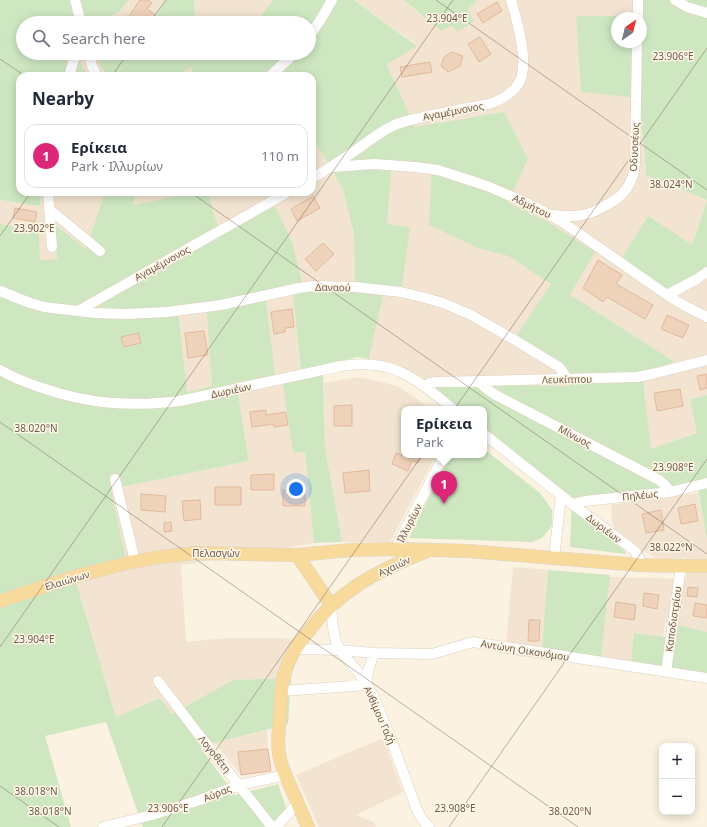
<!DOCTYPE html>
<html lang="en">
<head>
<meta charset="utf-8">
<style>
  body { margin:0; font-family:"Noto Sans",sans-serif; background:#f6f6f7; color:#1f2937 }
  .controls { position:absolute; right:12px; bottom:12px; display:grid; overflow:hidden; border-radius:8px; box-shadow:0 2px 10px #0003 }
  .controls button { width:36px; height:36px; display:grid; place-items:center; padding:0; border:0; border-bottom:1px solid #e0e1e3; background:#fff; color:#1f2937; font:20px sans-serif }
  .compass { position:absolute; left:611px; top:12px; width:36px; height:36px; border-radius:50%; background:#fff; box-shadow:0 2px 10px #0003; rotate:35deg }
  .you { position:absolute; left:296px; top:489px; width:14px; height:14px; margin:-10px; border:3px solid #fff; border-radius:50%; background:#1a73e8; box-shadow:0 0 0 6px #1a73e833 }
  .badge { display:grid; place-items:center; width:26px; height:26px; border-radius:50%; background:#db2777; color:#fff; font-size:13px; font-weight:700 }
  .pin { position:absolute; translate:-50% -33px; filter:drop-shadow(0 1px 2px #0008) }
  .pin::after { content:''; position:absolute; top:21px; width:14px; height:12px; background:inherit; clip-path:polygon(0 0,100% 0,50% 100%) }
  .popup { position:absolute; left:401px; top:406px; width:86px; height:52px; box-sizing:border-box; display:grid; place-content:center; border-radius:8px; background:#fff; filter:drop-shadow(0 1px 3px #0005); font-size:13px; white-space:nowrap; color:#747a83 }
  .popup b { font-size:15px; color:#1f2937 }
  .popup::after { content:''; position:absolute; left:50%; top:100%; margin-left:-8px; border:8px solid transparent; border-top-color:#fff }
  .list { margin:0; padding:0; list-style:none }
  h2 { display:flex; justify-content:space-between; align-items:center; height:52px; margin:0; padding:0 16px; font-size:17px }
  h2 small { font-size:13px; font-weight:400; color:#747a83 }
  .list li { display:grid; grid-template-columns:26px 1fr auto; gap:12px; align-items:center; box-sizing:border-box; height:64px; margin:0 8px 8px; padding:0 8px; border:1px solid #e0e1e3; border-radius:12px }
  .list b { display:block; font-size:15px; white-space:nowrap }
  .list p { margin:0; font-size:13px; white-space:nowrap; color:#747a83 }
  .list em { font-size:13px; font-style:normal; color:#747a83 }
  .icon { flex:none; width:22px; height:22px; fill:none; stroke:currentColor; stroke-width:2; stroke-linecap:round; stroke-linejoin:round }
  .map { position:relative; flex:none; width:707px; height:827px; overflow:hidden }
  .search { position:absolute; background:#fff; box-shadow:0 2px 10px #0003; left:16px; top:16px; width:300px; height:44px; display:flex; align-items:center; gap:10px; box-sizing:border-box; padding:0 14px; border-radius:22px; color:#747a83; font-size:15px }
  .panel { position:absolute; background:#fff; box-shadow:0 2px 10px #0003; left:16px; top:72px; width:300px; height:124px; border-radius:12px }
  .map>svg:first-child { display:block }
  .residential { fill:#f2e4d0 }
  .green { fill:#cee7c1; fill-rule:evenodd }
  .building { fill:#efd2ba; stroke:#e1b99b }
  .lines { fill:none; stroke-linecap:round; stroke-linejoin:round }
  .minor-casing { stroke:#decfbd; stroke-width:11 }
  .major-casing { stroke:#dad4d0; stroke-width:14 }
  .minor { stroke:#fff; stroke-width:10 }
  .major { stroke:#f7da9c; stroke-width:13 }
  .ticks { fill:none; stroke:#705949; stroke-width:1; stroke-opacity:0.45 }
  .labels { text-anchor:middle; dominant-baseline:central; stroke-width:3; stroke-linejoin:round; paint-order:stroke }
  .street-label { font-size:10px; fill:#705949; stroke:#fef6e7 }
  .ticks-label { font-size:10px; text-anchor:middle; fill:#705949; stroke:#fef6e7; stroke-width:3; stroke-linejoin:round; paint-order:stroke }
</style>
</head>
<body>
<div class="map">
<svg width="707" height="827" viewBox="0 0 707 827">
  <rect width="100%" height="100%" fill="#fbf2e1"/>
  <!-- residential -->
  <path class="residential" d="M129,0h36l-13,23h-56l23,-11z
    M194,0h79l-17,23h-60z
    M354,0h50l37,31 27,-21 9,-10h163l-1,16h-63l5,76 57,5 6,49 2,29 61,25 -15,45 -23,47 38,-26v129l-17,4 7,34 -46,17 -9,-78 33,-10 -106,-67 -21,-73 -41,-19 21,-44 -113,-32 -28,-64 30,-18z
    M76,53h41l-19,9 9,14h-19l-11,-19z
    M191,66l3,10h-17z
    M312,142l7,6 24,41 11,45 1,49 -51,8 -29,-85 -55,29 -12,-43h104z
    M392,162l40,2 46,84 30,8 44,28 -35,51 50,33 3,18 -111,-2 -23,6 -16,-14 -36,-15 -15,-2 16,-73 17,1 7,-60 -22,-3z
    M41,192h64l-19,57 -31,-25 2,35 -17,1 -1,-30 -39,-6v-24l40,6z
    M135,192h60l-61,13z
    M292,285l10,95 -18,4 9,69 12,-1 9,91 -133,22 5,77 42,-4h53l26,4 -12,22 -4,14 -58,2 -61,34 -13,-16 -43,19 -40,-135 52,-13 -17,-80 138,-28 -13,-79 29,-89z
    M206,304l6,83 -25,5 -9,-84z
    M357,377l20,4 20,5 19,12 14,11h-26v46h32l-46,87h-48l-17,-94 -1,-65z
    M698,493l9,46v93l-42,-10 -2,15 -29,-3 -4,37 -30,-6 9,-88 77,2v-21l-22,1 -9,-2 -24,-13 -15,-11 -4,-12 -1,-16z
    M513,567l35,3 -7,89 -36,-5z
    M267,730l1,19 3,22 -30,4 -26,-32z
    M383,738l20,54 -47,23 18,7 2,5h-57l-23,-52z"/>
  <!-- green -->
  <path class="green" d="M0,0h129l-10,12 -23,11h-73v30h53l1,4 11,19h-68v116h21l-1,14 -40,-6z
    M165,0h29l2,23h-44z
    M273,0h81l63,46 -30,18 28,63 89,-15 24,47 -20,44 40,19 47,30 -25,43 105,67 -33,10 9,77 46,-16 -7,-34 17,-4v84l-15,4 -88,13 -32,3 16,23 37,29 1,2 -1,1 -55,-7 2,-48 -88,-70v-20h-25l-23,-19 4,-4 19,-2 111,2 -3,-18 -50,-33 34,-51 -43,-28 -30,-8 -49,-23 3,-61 -40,-2 -5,62 23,3 -8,60h-17l-16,72 -12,-2 -34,9 2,82 17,94 -28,1 -9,-91 -12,1 -10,-69 19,-4 -10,-95 -27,8 10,82 -39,7 13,79 -138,28 17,80 -52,13 40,135 44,-19 12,16 61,-34 58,-2 -3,46 -88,23 35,48 43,-11 9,26 -17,17h-127l-37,-105 -61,14 26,91h-71v-603l39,6 1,30 17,-1 -2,-35 31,25 19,-57h30l-1,13 61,-13h13l12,42 55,-28 18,38 11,47 51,-8 -1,-49 -11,-45 -24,-41 -7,-6v-66h-118l-3,-9 -14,9h-70l-9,-14 19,-9h82l1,7 13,-7h96v-30h-53zM206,304l6,82 -25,6 -9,-84z
    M404,0h73l-9,10 6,11 -17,11 -4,-7 -12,6z
    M640,0h67v266l-38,26 -47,-34 26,-42 44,29 15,-45 -61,-25 -2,-29 -6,-48 -57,-6 -5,-76h63zM617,18h24v24h-24z
    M484,449l56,44 12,17v16l-10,12 -10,4 -123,-4 41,-83h34z
    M707,487v52l-9,-49z
    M548,570l62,5 -10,90 -59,-6z
    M674,624l33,8v51l-77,-12 4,-38 37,5z"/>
  <!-- building -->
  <path class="building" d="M140,0h8l4,3 -5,6 8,6 -5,7 -7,-5 -4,5 -10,-6z
    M497,2l5,9 -19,12 -6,-9z
    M480,37l11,17 -12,8 -11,-18z
    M452,52l11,4 -3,10 -12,6 -7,-6 3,-9z
    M430,62l2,10 -30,5 -2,-10z
    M313,196l7,12 -23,13 -6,-12z
    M15,208l22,4 -2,10 -22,-4z
    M323,243l11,11 -18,17 -11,-12z
    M598,260l24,15 -6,9 37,21 -8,14 -38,-22 -4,5 -20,-14z
    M292,309l2,18 -9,1v4l-11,2 -3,-22z
    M667,315l22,10 -6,13 -22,-9z
    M204,331l4,24 -20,3 -3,-25z
    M138,333l3,10 -17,4 -3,-10z
    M707,374v14l-7,2 -3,-14z
    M680,389l3,17 -26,5 -3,-18z
    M352,405v21h-18v-20z
    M266,410v5l20,-3 2,13 -14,2 -1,-3 -21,3 -2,-15z
    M396,453l5,2h21l-4,8 -6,-2 -4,10 -16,-7z
    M369,470l1,21 -25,2 -2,-20z
    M274,474v16h-23v-15z
    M215,487h26v18h-26z
    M283,490h22v16h-22z
    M141,494l25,2 -1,16 -24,-2z
    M200,500l1,19 -17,2 -2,-20z
    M695,504l3,17 -17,3 -3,-16z
    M661,510l3,20 -18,3 -4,-19z
    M171,522l1,9 -8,1v-9z
    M688,587l10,1 -1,9 -10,-1z
    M644,593l15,2 -2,14 -14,-3z
    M616,602l20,3 -2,15 -20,-3z
    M695,603l12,2v13l-14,-2z
    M529,620h11l-1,21h-11z
    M268,749l3,22 -30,4 -3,-23z"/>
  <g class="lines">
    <defs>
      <path id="minor" d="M75,0l6,23
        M675,0l12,7 20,6
        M638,18v-18
        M309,37l12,-18 11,-19
        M88,53l4,13 5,10
        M69,76l7,-23
        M270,76l25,-23
        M332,167l42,-3 41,3 23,3 49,16 42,18 32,17 106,74 18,11 22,11
        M312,178c15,-8 29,-18 44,-28 13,-9 26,-20 41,-26 23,-8 48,-11 71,-16 8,-2 17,-3 24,-5 13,-5 27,-14 30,-28 5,-20 -5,-55 -11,-75
        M48,192l4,55
        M49,209l51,42
        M553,215c10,1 19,2 29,0 8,-1 16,-5 23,-9 19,-10 29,-22 30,-44l2,-120
        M0,291l30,12 14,4 51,6 31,1 41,-2 54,-7 78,-17 15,-2 41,1 46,5 21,5 21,6 28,12 42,24 46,28 5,7 2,5
        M667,295l30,-16 10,-7
        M78,311l210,-119
        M0,370c13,8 27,13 42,18 47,16 88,19 138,13l161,-35c52,-8 74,12 112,43
        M480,381l3,5 11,8 165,86 6,5 5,7
        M425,386l5,-3 7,-1 200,-5 15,-3 55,-14
        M484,434l88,70 58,43c7,6 10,9 10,18
        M115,479l20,82
        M572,504l13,-3 85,-9 37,-9
        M395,549l49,-94
        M554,558l7,-63
        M331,605l2,22 3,15 6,11 16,19 15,23 16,39 28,76 5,9 7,8
        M295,649l45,1 34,3 58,1 41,-12 234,36
        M666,672l15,-106
        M158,681l38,50 76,96
        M282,691l85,-6 1,-14 6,-18
        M103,827l49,-12 48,-15 39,-15 47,-10
        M276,827l22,-24"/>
      <path id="major" d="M297,555l34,50
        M0,601l73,-24 54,-14 33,-6 35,-4 102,2 54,-5 44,-1 73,2 172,14 41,1h26
        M308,827c-6,-13 -11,-26 -17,-39 -5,-11 -10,-22 -12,-34 -2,-13 0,-27 1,-40 1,-17 1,-35 8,-50 4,-12 12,-22 19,-31 31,-42 71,-63 118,-81"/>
    </defs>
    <!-- minor casing -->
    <use href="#minor" class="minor-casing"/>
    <!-- major casing -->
    <use href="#major" class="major-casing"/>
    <!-- minor -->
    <use href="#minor" class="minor"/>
    <!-- major -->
    <use href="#major" class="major"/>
  </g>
  <!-- ticks -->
  <path class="ticks" d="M436,0l271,190M149,23l17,-23M0,59l25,17M112,76l16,-23M190,192l517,362M0,236l31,-44M0,422l578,405M0,647l453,-647M0,786l59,41M162,827l545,-779M449,827l258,-368"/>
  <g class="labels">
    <!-- street labels -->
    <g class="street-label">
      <text transform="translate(453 111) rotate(-11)">Αγαμέμνονος</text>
      <text transform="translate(634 147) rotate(-87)">Οδυσσέως</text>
      <text transform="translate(532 206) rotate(26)">Αδμήτου</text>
      <text transform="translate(162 263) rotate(-29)">Αγαμέμνονος</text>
      <text transform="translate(333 287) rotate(1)">Δαναού</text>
      <text transform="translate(567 379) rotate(-1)">Λευκίππου</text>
      <text transform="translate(231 390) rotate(-12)">Δωριέων</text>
      <text transform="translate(575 436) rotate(28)">Μίνωος</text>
      <text transform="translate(640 495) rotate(-6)">Πηλέως</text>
      <text transform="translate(409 523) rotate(-63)">Ιλλυρίων</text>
      <text transform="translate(604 528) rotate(37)">Δωριέων</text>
      <text x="216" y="553">Πελασγών</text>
      <text transform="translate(394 566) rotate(-25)">Αχαιών</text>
      <text transform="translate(67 580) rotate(-17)">Ελαιώνων</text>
      <text transform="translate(673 619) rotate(-82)">Καποδιστρίου</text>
      <text transform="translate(525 650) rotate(9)">Αντώνη Οικονόμου</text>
      <text transform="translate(380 715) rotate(66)">Ανθίμου Γαζή</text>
      <text transform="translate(215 754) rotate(51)">Λογοθέτη</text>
      <text transform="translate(217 793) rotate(-22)">Αύρας</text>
    </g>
  </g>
  <g class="ticks-label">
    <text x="447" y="22">23.904°E</text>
    <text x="673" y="60">23.906°E</text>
    <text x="671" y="188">38.024°N</text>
    <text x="34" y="232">23.902°E</text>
    <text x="36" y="432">38.020°N</text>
    <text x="673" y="471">23.908°E</text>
    <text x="671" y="551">38.022°N</text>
    <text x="34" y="643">23.904°E</text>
    <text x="36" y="795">38.018°N</text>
    <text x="168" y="812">23.906°E</text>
    <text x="455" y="812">23.908°E</text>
    <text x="50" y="815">38.018°N</text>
    <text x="570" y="815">38.020°N</text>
  </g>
</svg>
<div class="controls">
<button>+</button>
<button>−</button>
</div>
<svg class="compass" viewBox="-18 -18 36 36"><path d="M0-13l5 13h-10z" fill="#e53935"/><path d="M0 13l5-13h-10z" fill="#747a83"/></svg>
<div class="you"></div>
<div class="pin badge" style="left:444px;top:504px">1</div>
<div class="popup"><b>Ερίκεια</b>Park</div>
<div class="search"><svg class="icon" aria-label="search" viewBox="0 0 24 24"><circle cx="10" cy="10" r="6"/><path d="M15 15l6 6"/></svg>Search here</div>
<section class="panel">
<h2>Nearby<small></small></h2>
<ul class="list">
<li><span class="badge">1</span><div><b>Ερίκεια</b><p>Park · Ιλλυρίων</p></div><em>110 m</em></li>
</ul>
</section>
</div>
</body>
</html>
